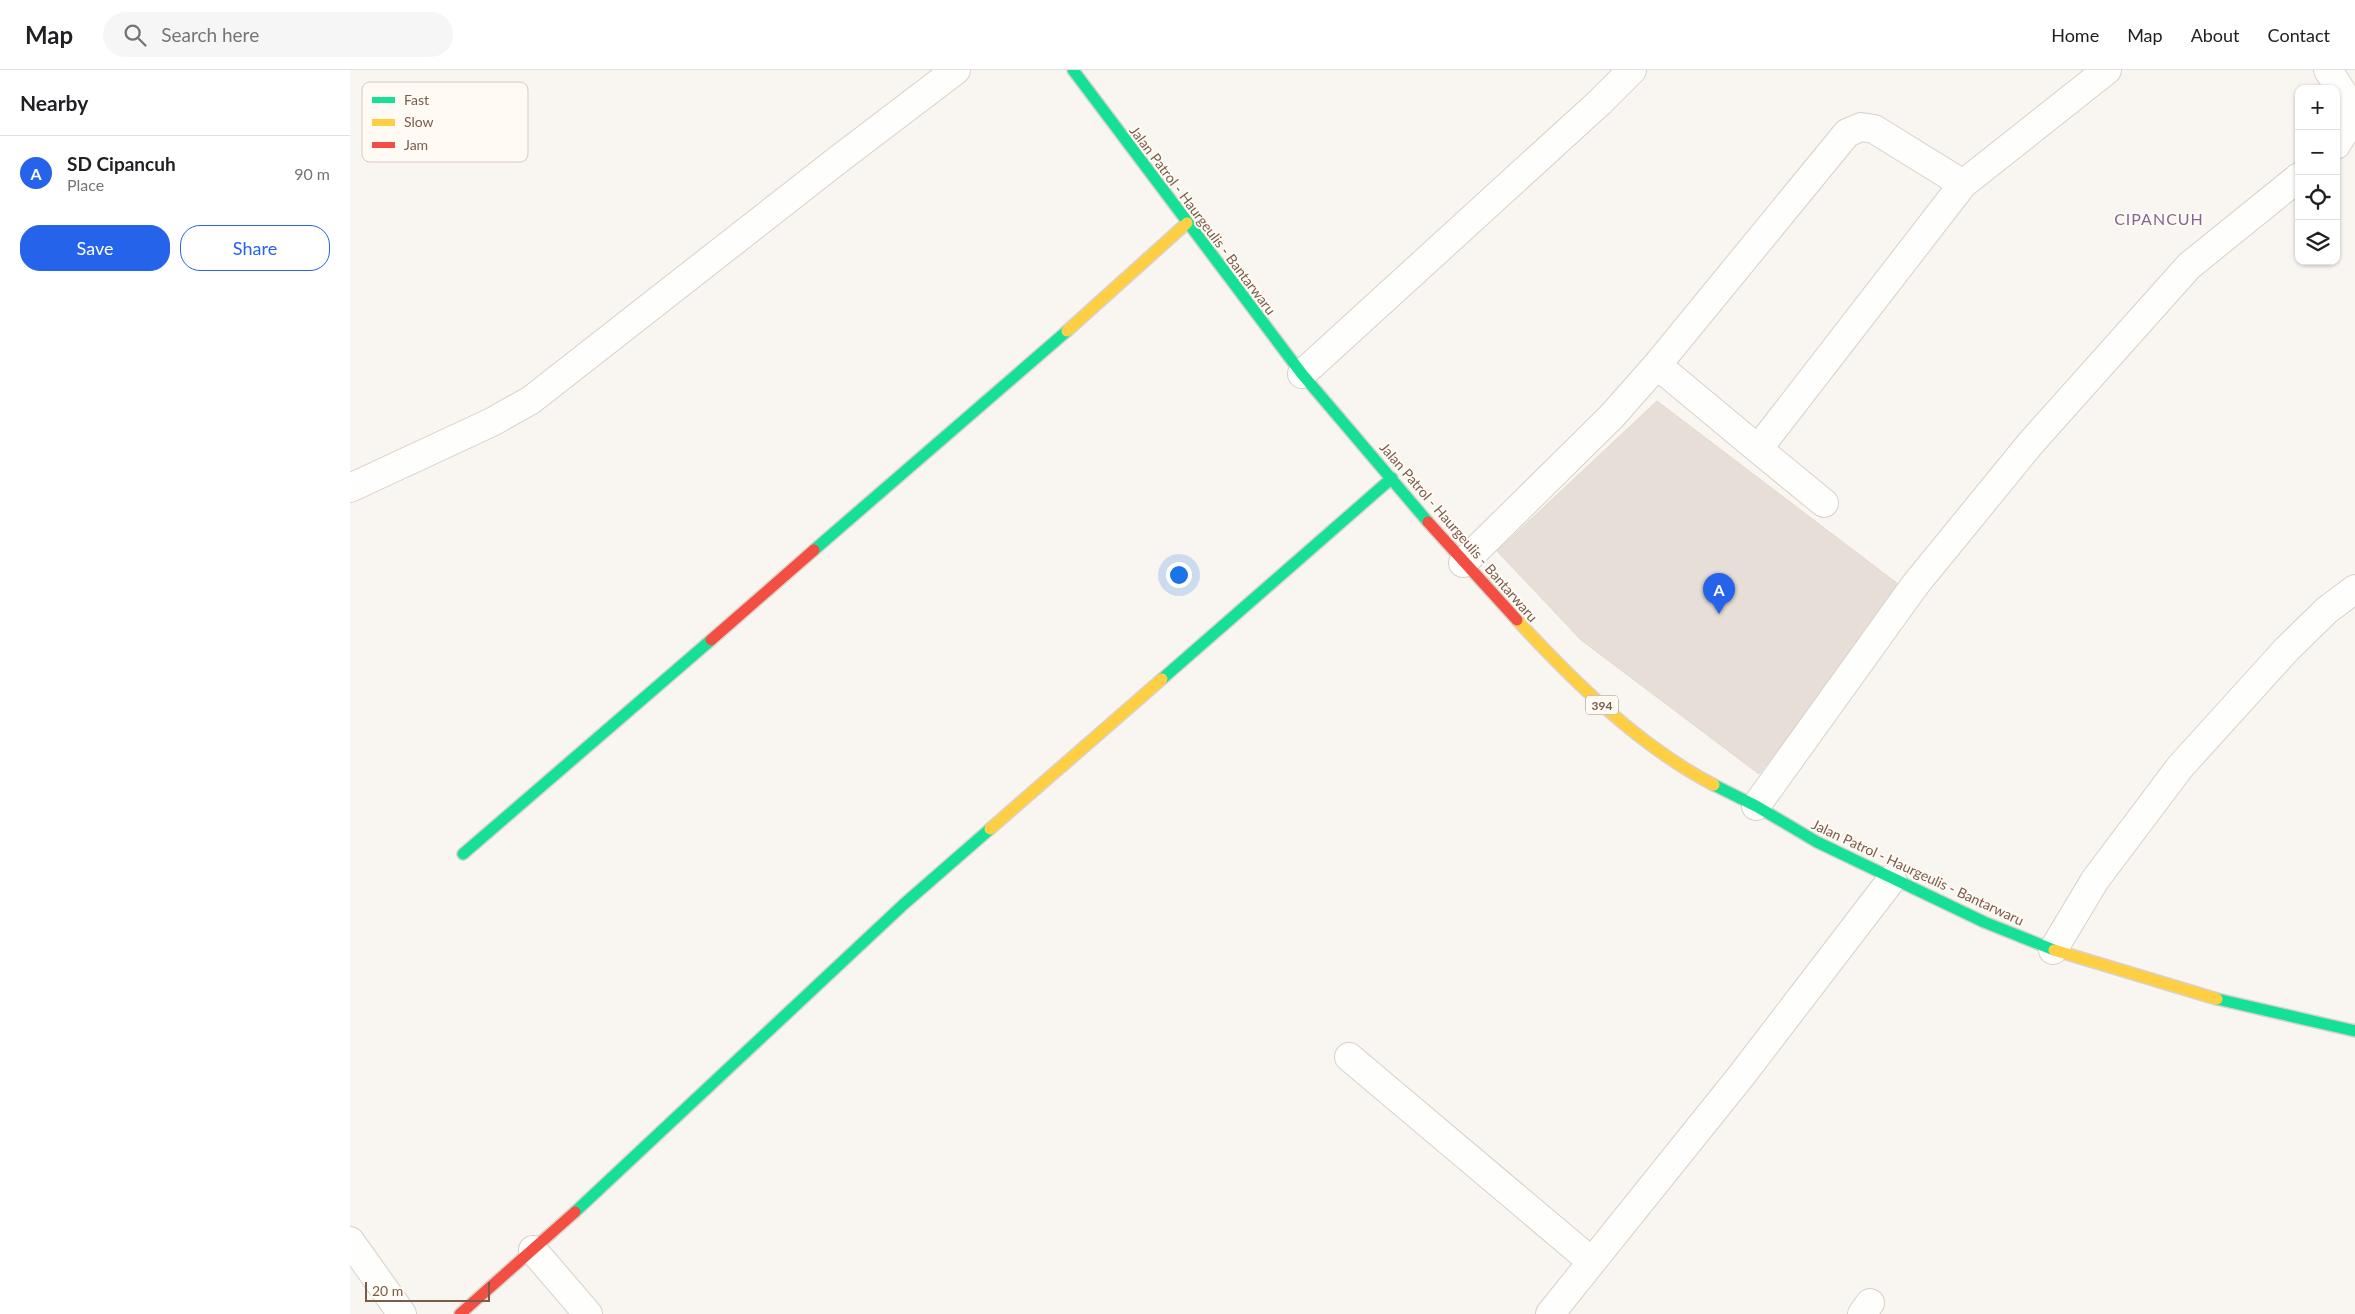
<!DOCTYPE html>
<html lang="en">
<head>
<meta charset="utf-8">
<style>
  body { margin:0; font-family:Lato,sans-serif; background:#f6f6f6; color:#202124 }
  .controls { position:absolute; right:15px; top:15px; display:grid; overflow:hidden; border-radius:10px; box-shadow:0 1px 4px #0004 }
  .controls button { width:45px; height:45px; display:grid; place-items:center; padding:0; border:0; border-bottom:1px solid #e0e0e0; background:#fff; color:#202124; font:25px sans-serif }
  .scale { position:absolute; left:15px; bottom:12px; width:125px; box-sizing:border-box; padding-left:5px; border:2px solid #7a5c4d; border-top:0; font-size:14px; line-height:18px; white-space:nowrap; color:#7a5c4d; -webkit-text-stroke:4px #fffaf3; paint-order:stroke }
  .you { position:absolute; left:828px; top:504px; width:18px; height:18px; margin:-12px; border:4px solid #fff; border-radius:50%; background:#1a73e8; box-shadow:0 0 0 8px #1a73e833 }
  .badge { display:grid; place-items:center; width:32px; height:32px; border-radius:50%; background:#2563eb; color:#fff; font-size:16px; font-weight:700 }
  .pin { position:absolute; translate:-50% -41px; filter:drop-shadow(0 1px 2px #0008) }
  .pin::after { content:''; position:absolute; top:26px; width:18px; height:15px; background:inherit; clip-path:polygon(0 0,100% 0,50% 100%) }
  .list { margin:0; padding:0; list-style:none }
  h2 { display:flex; justify-content:space-between; align-items:center; height:65px; margin:0; padding:0 20px; font-size:21px }
  h2 small { font-size:16px; font-weight:400; color:#757577 }
  .list li { display:grid; grid-template-columns:32px 1fr auto; gap:15px; align-items:center; box-sizing:border-box; height:75px; padding:0 20px; border-top:1px solid #e0e0e0 }
  .list b { display:block; font-size:19px; white-space:nowrap }
  .list p { margin:0; font-size:16px; white-space:nowrap; color:#757577 }
  .list em { font-size:16px; font-style:normal; color:#757577 }
  .actions { display:flex; gap:10px; padding:15px 20px }
  .actions a { flex:1; padding:11px 0; border:1px solid #2563eb; border-radius:20px; text-align:center; font-size:18px; color:#2563eb }
  .actions .main { background:#2563eb; color:#fff }
  .icon { flex:none; width:28px; height:28px; fill:none; stroke:currentColor; stroke-width:2; stroke-linecap:round; stroke-linejoin:round }
  .map { position:relative; flex:none; width:2005px; height:1244px; overflow:hidden }
  header { display:flex; align-items:center; gap:30px; box-sizing:border-box; height:70px; padding:0 25px; background:#fff; border-bottom:1px solid #e0e0e0 }
  header strong { font-size:24px }
  nav { display:flex; gap:28px; margin-inline-start:auto; font-size:18px }
  .search { width:350px; height:45px; background:#f6f6f6; display:flex; align-items:center; gap:12px; box-sizing:border-box; padding:0 18px; border-radius:28px; color:#757577; font-size:19px }
  main { display:flex }
  aside { flex:1; background:#fff }
  .map>svg:first-child { display:block }
  .building { fill:#e6ded7; stroke:#e2d8d2 }
  .lines { fill:none; stroke-linecap:round; stroke-linejoin:round }
  .street-casing { stroke:#d7d1cb; stroke-width:30 }
  .fast-casing { stroke:#d9d2cb; stroke-width:14 }
  .slow-casing { stroke:#d9d2cb; stroke-width:14 }
  .jam-casing { stroke:#d9d2cb; stroke-width:14 }
  .street { stroke:#fefefd; stroke-width:28 }
  .fast { stroke:#16e098; stroke-width:11 }
  .slow { stroke:#ffcf43; stroke-width:11 }
  .jam { stroke:#f24e42; stroke-width:11 }
  .labels { text-anchor:middle; dominant-baseline:central; stroke-width:4; stroke-linejoin:round; paint-order:stroke }
  .shield { fill:#fffaf3; stroke:#a28b7f; stroke-width:1 }
  .shield-label { font-size:12px; font-weight:bold; fill:#7a5c4d }
  .street-label { font-size:14px; fill:#7a5c4d; stroke:#fffaf3 }
  .quarter-label { font-size:16px; letter-spacing:1px; fill:#846695; stroke:#fffaf3 }
  .key { fill:#fffaf3; stroke:#d7cbc1; stroke-width:1 }
  .key-label { font-size:14px; fill:#7a5c4d }
</style>
</head>
<body>
<header>
<strong>Map</strong>
<div class="search"><svg class="icon" aria-label="search" viewBox="0 0 24 24"><circle cx="10" cy="10" r="6"/><path d="M15 15l6 6"/></svg>Search here</div>
<nav><a>Home</a><a>Map</a><a>About</a><a>Contact</a></nav>
</header>
<main>
<aside>
<h2>Nearby<small></small></h2>
<ul class="list">
<li><span class="badge">A</span><div><b>SD Cipancuh</b><p>Place</p></div><em>90 m</em></li>
</ul>
<div class="actions"><a class="main">Save</a><a>Share</a></div>
</aside>
<div class="map">
<svg width="2005" height="1244" viewBox="0 0 2005 1244">
  <rect width="100%" height="100%" fill="#f9f5f0"/>
  <!-- building -->
  <path class="building" d="M1307,331l245,186 -143,187 -178,-134 -84,-89z"/>
  <g class="lines">
    <defs>
      <path id="street" d="M1978,0l17,27 6,24 -15,24
        M1307,295l101,84 205,-265
        M952,304l298,-272 32,-32
        M1408,379l66,54
        M0,418l142,-66 39,-22 308,-241 117,-89
        M1113,493l149,-147 45,-51 190,-232 14,-6 13,2 89,55 144,-114
        M1406,736l159,-221 115,-141 159,-178 110,-89
        M1703,880l42,-70 85,-113 107,-118 40,-39 28,-21
        M999,987l242,204
        M0,1171l52,73
        M183,1180l55,64
        M1200,1244l191,-238 151,-197
        M1512,1244l8,-11"/>
      <path id="fast" d="M723,0l229,304 126,148
        M464,480l253,-219
        M812,609l230,-201
        M1364,715l42,21 61,36 167,80 70,28
        M113,784l248,-214
        M1867,929l138,32
        M225,1142l329,-308 86,-75"/>
      <path id="slow" d="M717,261l120,-108
        M1167,550c56,61 122,126 197,165
        M640,759l172,-150
        M1704,880l163,49"/>
      <path id="jam" d="M1078,452l89,98
        M361,570l103,-90
        M110,1244l115,-102"/>
    </defs>
    <!-- street casing -->
    <use href="#street" class="street-casing"/>
    <!-- fast casing -->
    <use href="#fast" class="fast-casing"/>
    <!-- slow casing -->
    <use href="#slow" class="slow-casing"/>
    <!-- jam casing -->
    <use href="#jam" class="jam-casing"/>
    <!-- street -->
    <use href="#street" class="street"/>
    <!-- fast -->
    <use href="#fast" class="fast"/>
    <!-- slow -->
    <use href="#slow" class="slow"/>
    <!-- jam -->
    <use href="#jam" class="jam"/>
  </g>
  <g class="labels">
    <!-- shield labels -->
    <rect class="shield" x="1236" y="625.5" width="32" height="19" rx="4"/>
    <g class="shield-label">
      <text x="1252" y="635">394</text>
    </g>
    <!-- street labels -->
    <g class="street-label">
      <text transform="translate(853 150) rotate(53)">Jalan Patrol - Haurgeulis - Bantarwaru</text>
      <text transform="translate(1109 462) rotate(49)">Jalan Patrol - Haurgeulis - Bantarwaru</text>
      <text transform="translate(1568 802) rotate(25)">Jalan Patrol - Haurgeulis - Bantarwaru</text>
    </g>
    <!-- quarter labels -->
    <g class="quarter-label">
      <text x="1809" y="148">CIPANCUH</text>
    </g>
  </g>
  <!-- legend -->
  <rect x="12" y="12" width="166" height="80" rx="8" class="key"/>
  <rect x="22" y="27" width="23" height="6" fill="#16e098"/>
  <rect x="22" y="49" width="23" height="7" fill="#ffcf43"/>
  <rect x="22" y="72" width="23" height="6" fill="#f24e42"/>
  <g class="key-label">
    <text x="54" y="35">Fast</text>
    <text x="54" y="57">Slow</text>
    <text x="54" y="80">Jam</text>
  </g>
</svg>
<div class="controls">
<button>+</button>
<button>−</button>
<button><svg class="icon" aria-label="locate" viewBox="0 0 24 24"><circle cx="12" cy="12" r="6"/><path d="M12 2v4M12 18v4M2 12h4M18 12h4"/></svg></button>
<button><svg class="icon" aria-label="layers" viewBox="0 0 24 24"><path d="M12 4l9 5-9 5-9-5zM3 14l9 5 9-5"/></svg></button>
</div>
<div class="scale">20 m</div>
<div class="you"></div>
<div class="pin badge" style="left:1369px;top:544px">A</div>
</div>
</main>
</body>
</html>
